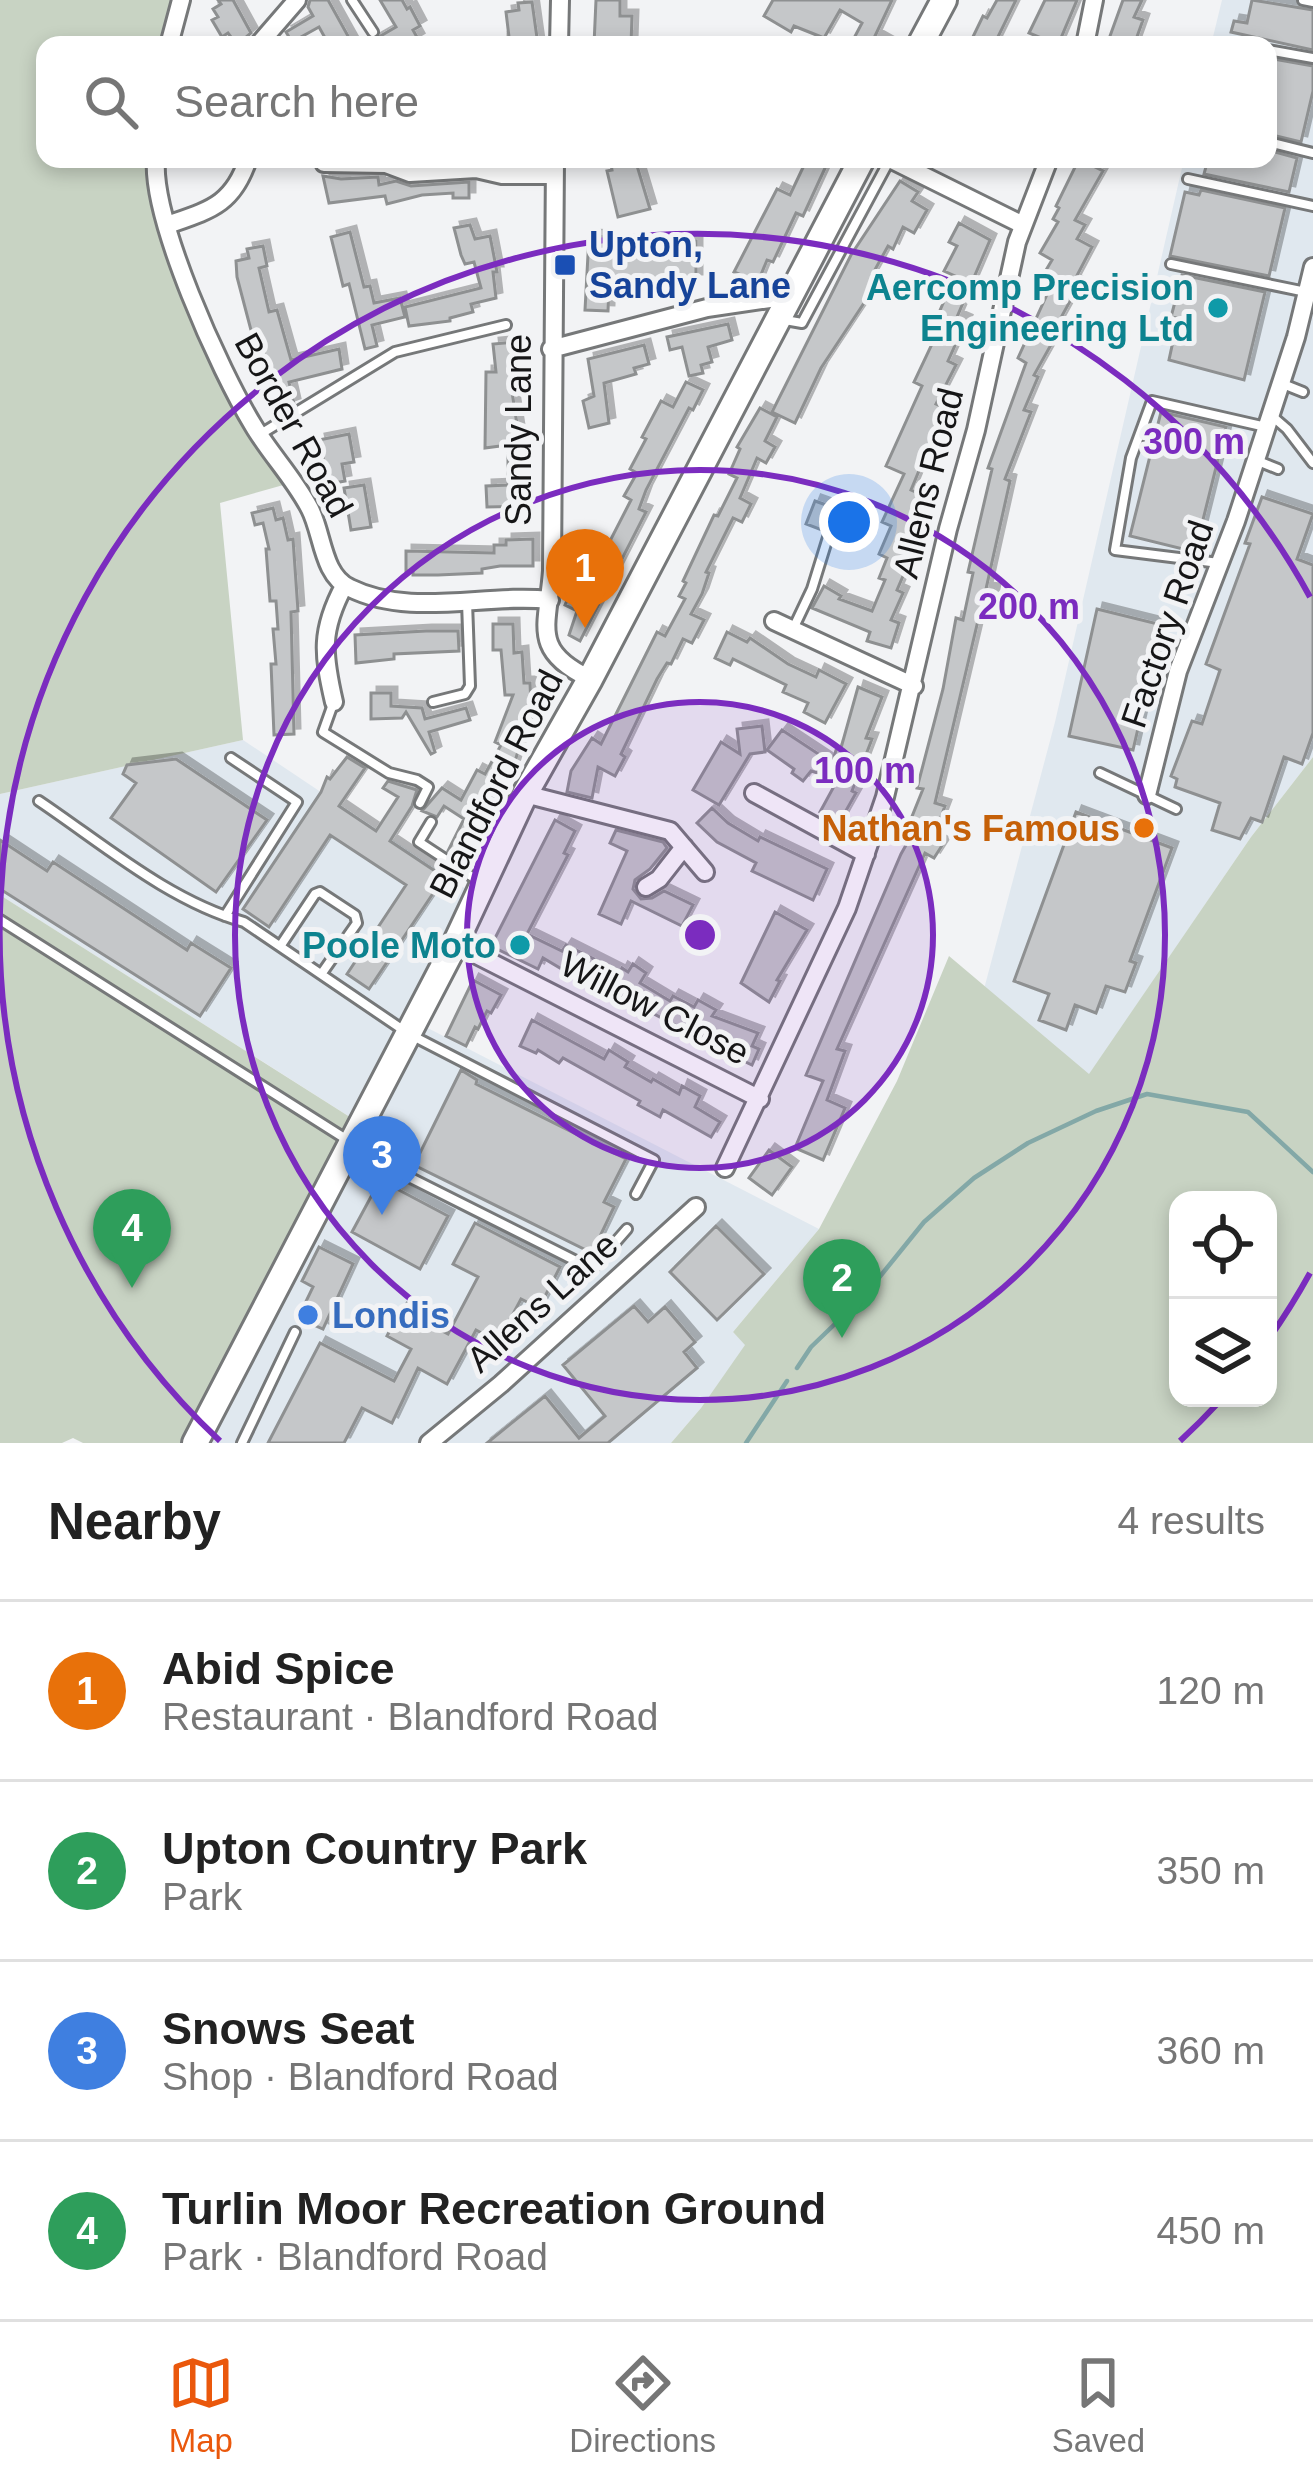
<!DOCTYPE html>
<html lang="en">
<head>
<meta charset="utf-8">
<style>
  body { margin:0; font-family:Arial,sans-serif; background:#f2f2f2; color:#222 }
  .controls { position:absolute; right:36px; bottom:36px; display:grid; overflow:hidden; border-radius:24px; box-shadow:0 6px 18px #0003 }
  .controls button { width:108px; height:108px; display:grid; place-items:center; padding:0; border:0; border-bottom:3px solid #e0e0e0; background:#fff; color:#222; font:60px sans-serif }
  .you { position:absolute; left:849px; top:522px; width:42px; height:42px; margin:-30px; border:9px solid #fff; border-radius:50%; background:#1a73e8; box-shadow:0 0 0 18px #1a73e833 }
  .badge { display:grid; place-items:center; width:78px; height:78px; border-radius:50%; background:#ea580c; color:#fff; font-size:39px; font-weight:700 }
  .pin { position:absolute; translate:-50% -99px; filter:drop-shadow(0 3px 6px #0008) }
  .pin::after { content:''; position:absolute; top:63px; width:42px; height:36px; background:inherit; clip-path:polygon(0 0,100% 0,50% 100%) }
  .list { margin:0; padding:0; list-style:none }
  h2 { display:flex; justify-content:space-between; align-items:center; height:156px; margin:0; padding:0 48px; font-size:51px }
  h2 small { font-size:39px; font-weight:400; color:#767676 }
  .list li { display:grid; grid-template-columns:78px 1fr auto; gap:36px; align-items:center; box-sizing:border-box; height:180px; padding:0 48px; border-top:3px solid #e0e0e0 }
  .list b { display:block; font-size:45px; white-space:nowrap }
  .list p { margin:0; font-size:39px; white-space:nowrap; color:#767676 }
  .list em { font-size:39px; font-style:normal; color:#767676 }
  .icon { flex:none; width:66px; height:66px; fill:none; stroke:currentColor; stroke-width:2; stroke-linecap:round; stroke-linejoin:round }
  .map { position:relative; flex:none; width:1313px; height:1443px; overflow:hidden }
  .search { position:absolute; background:#fff; box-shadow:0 6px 18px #0003; left:36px; right:36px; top:36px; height:132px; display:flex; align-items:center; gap:30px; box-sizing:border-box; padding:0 42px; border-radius:24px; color:#767676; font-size:45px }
  .sheet { height:876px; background:#fff }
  nav { display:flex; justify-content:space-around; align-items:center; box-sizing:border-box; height:168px; border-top:3px solid #e0e0e0; background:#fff; font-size:33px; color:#767676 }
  nav a { display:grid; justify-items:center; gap:6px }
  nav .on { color:#ea580c }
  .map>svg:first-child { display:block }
  .built { fill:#e0e8ef }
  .green { fill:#c8d3c3; fill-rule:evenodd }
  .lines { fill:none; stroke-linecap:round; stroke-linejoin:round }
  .stream { stroke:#83a8a7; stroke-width:4.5 }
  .building { fill:#c5c7c9; stroke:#8e9091; stroke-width:3; filter:url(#shadow) }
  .lane-casing { stroke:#767879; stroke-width:14 }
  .street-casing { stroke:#767879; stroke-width:22 }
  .secondary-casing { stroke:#767879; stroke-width:30 }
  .lane { stroke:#fff; stroke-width:8 }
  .street { stroke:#fff; stroke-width:16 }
  .secondary { stroke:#fff; stroke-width:24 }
  .ring { fill:none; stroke:#7b2cbf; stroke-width:6 }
  .transit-dot { fill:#1a4fb4; stroke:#f2f3f5; stroke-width:4.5 }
  .culture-dot { fill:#0f9aa8; stroke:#f2f3f5; stroke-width:4.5 }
  .food-dot { fill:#e8710a; stroke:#f2f3f5; stroke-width:4.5 }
  .shop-dot { fill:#3f7fe0; stroke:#f2f3f5; stroke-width:4.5 }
  .labels { text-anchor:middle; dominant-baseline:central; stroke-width:10; stroke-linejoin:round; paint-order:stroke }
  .transit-label { font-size:36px; font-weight:bold; fill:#164399; stroke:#f2f3f5; text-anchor:start }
  .culture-label { font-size:36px; font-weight:bold; fill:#0d838f; stroke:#f2f3f5; text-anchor:end }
  .street-label { font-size:36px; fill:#161617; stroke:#f2f3f5 }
  .food-label { font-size:36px; font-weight:bold; fill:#c56008; stroke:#f2f3f5; text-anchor:end }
  .shop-label { font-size:36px; font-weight:bold; fill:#366cbe; stroke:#f2f3f5; text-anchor:start }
  .centre { fill:#7b2cbf; stroke:#f2f3f5; stroke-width:6 }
  .ring-label { font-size:36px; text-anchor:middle; font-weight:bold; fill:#7b2cbf; stroke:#f2f3f5; stroke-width:10; stroke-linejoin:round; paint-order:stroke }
</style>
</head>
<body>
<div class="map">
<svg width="1313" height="1443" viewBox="0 0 1313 1443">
  <defs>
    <filter id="shadow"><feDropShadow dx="6" dy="-6" stdDeviation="0" flood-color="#0004"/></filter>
  </defs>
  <rect width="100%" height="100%" fill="#f2f3f5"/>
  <!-- built -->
  <path class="built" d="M1222,0h91v757l-62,80 -162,238 -105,-86 71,-267 129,-563h84v-114h-57z
    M243,740l235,157 -62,125 403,207 -86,103 13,13 -45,63 -30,35h-476l166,-319 -361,-229v-101z"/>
  <!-- green -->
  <path class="green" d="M0,0h181l-12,45h-124v114h111l-1,15 61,186 78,122 -74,21 23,237 -243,54z
    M1313,757v686h-642l30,-35 44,-63 -12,-13 86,-103 78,-148 52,-125 140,118 162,-237zM1178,1200h90v198h-90z
    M0,895l353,224 -170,324h-100l-10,-5 -11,5h-62z"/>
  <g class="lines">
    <!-- stream -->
    <path class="stream" d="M797,1368l14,-21 54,-52 59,-73 50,-44 54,-35 68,-32 51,-17 101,18 65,60
      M746,1443l41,-62"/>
  </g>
  <!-- building -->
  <path class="building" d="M218,0h15l18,33 -14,12 -9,-12 -6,4 -10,-17 6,-3 -5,-8 8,-5z
    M310,0h18l25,45h-24l-10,-18 -27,15 -6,-10 27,-16 -5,-9z
    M380,0h22l5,9 3,-2 10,19 -7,4 5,9 -10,6h-43l31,-18z
    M596,0h24v16h12l-1,29h-37z
    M773,0h119l-17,36 16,9h-31l-7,-5 9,-17 -22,-13 -16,28 -30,-12 -3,6 -27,-16z
    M997,0h19l-22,45h-25l14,-29 4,2z
    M1045,0h32l-19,45 -29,-12z
    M1123,0h19l-8,17 9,3 -9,25h-18l2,-6 -8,-3z
    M1252,0l61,10v40l-82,-18 3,-11 13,2z
    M532,2l6,43h-36v-7l7,-1 -3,-25 13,-2 -1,-7z
    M1268,58l45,8v25l-12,51 -33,-8z
    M1268,150l29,8 -8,34 -85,-18 4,-15h60z
    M610,159h25l15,50 -32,8 -11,-46 5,-1z
    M807,159l19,7 -23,50 -7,-3 -23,49 -6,-2 -9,22 -24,-10 43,-83 13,6z
    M1079,159l24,12 -28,49 10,5 -8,14 15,8 -18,34 5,4 -31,56 4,2 -18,32 4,2 -14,33 7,2 -26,67 5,2 -24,108 8,1 -5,24 -9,-2 -45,191 10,3 -12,32 10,6 -9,14 -9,-5 -88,196 8,2 -18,49 18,8 -22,52 -28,-12 28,-67 -17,-6 95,-221 18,-32 -8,-3 12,-30 -6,-1 26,-99 13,-71 7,2 10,-47 -5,-1 24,-103 -4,-1 38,-105 -8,-5 32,-70 -11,-6 13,-22 -12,-7 18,-31 -5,-3 6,-11 -3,-2z
    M323,176l18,3 37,-2 1,8 17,-4 15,5 58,-4v16h-16v-5l-31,2 -35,9 -2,-8 -56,7z
    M900,181l18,11 -6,9 15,9 -13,23 -11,-6 -10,22 -5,-3 -16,29 6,3 -10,19 -47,71 -26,55 -23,-11 79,-157z
    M1201,190l84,18 -16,68 -99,-20 15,-64 14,3z
    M959,223l31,17 -33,77 9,4 -18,40 8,4 -20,39 9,4 -34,82 14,6 -19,48 9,4 -18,42 6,3 -12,27 8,3 -8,25 -24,-7 3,-9 -58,-24 12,-22 17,10 -2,3 33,12 13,-31 -6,-2 8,-20 -8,-4 12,-28 -9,-4 22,-48 -18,-8 36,-80 -8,-4 19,-40 -6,-2 28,-64 -11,-5 13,-25 -8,-4z
    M470,225l5,14 15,-3 7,36h-4l3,26 -25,6 2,8 -23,6v3l-41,5 -4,-19 76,-19 -7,-26 -9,2 -4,-9 -7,-27z
    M350,232l14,55 6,-1 4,17 26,-5 5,19 -33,8 5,21 -12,3 -16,-65 -6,2 -12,-49z
    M589,236l20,1 -1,19 54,1v-15l34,-1v39h-46v8l-41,-1 -1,24 -23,-1z
    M263,246l4,20 -8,2 10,44 8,-2 14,50 48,-11 3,20 -53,13 5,22 -11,4 -6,-26 -6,1 -7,-31 -7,1 -20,-76 -1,-16 13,-3 -2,-9z
    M1182,275l83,17 -21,88 -75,-20 9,-42 -7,-1z
    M728,324l4,16 -24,7 4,15 -11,3 2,8 -14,3 -7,-29 -12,3 -3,-13z
    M515,342l2,12 6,-1 1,7v32h-12l11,71 1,43 -37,1 -1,-21 22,-1v-40l-23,3 1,-76h10l-3,-28z
    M644,345l5,19 -15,4 2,6 -32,9 5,40 -20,5 -6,-27 11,-5 -6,-37z
    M686,382l17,8 -10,20 -4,-2 -43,82 -7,19 7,3 -66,129 -11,-6 8,-24 -12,-6 6,-14 -4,-2 9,-19 15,8 40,-78 -7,-4 13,-23 -7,-4 16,-30 -4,-2 19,-36 12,6z
    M760,408l17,9 -12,24 10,6 -9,16 -9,-5 -17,40 11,6 -9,18 -9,-4 -27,54 3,1 -7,21 -11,20 13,6 -12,23 -9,-4 -12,25 -4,-1 -10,16 -36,75 4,3 -10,19 -17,-9 -6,31 -25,-6 4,-21 21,-33 9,6 56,-112 8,4 20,-37 -6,-3 7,-13 -3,-2 31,-66 4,1 19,-38 -8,-4 11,-25 -3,-2z
    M1161,412l65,15 -31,125 -65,-16z
    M349,434l5,28 -12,2 3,17 -16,3 -10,-44z
    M364,485l7,42 -20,3 -7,-42z
    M1262,497l51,17 -16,45 16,6v168l-11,31 -18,-7 -22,65 -11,-4 -11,21 -28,-9 8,-27 -45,-16 2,-8 -6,-3 21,-55 10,3 18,-54 -14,-6 44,-120 -5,-1z
    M815,501l14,5 27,13 -13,28 -8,-4 7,-24 -4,-8 -10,2 -6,17 -16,-6z
    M273,508l3,12 7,-2 5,22 5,-1 5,72 -7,1 3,122 -20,1 -3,-71h5l-3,-35h5l-2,-28h-6l-4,-52h3l-6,-26 -8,2 -3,-12z
    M533,539v27h-33l-18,3v4l-44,2h-25v-4h-7v-20l88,2v-8h12v-5z
    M1097,609l65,16 -29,125 -64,-14z
    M493,624h20l1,29 8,-1 2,31h6l1,23 -17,59 -47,98 -19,-12 16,-32 -20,-13 -7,11 -15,-6 20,-23 19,12 16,-30 8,4 16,-29 -6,-3 18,-47h-8l-4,-45h-8z
    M426,631h32l1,20 -65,3v5l-38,4 -1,-28z
    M727,632l20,10 3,-4 38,26 28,13 3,-7 27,14 -21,39 -21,-11 4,-9 -25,-11 3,-7 -53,-26 -3,6 -15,-7z
    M858,687l24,10 -16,41 6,1 -20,52 4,2 -17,30 -19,-11 18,-33 -27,-8 -8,10 -11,-8 2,-4 -27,-19 15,-20 50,33 5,-16 4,1z
    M371,693h20v13l31,2 3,11 41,-11 4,12 -41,12 6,20 -4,2 -25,-42 -4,6 -31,1z
    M762,726l3,26 -15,2 -31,51 -26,-15 28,-48 19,12 -3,-25z
    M347,757l18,11 -26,38 37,25 22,-34 -15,-9 5,-7 29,9 -5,16 -22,35 54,36 -75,112 -22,-15 59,-89 -76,-50 -61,92 -26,-18 78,-117 6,-15 3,2z
    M176,759l91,61 -51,72 -105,-74 25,-35 -13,-9 4,-9z
    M712,808l16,15 30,18 2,-4 67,32 -14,31 -61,-29 4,-8 -39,-21 -20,-19z
    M1076,812l96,36 -42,113 6,2 -11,29 -19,-6 -10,27 -21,-8 -9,25 -27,-10 10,-26 -35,-13z
    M555,820l20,11 -11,22 4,2 -41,79 35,17 4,-6 54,27 2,-4 6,4 5,-8 13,9 -6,10 30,18 3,-5 21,11 4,-7 18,10 -4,6 46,17 -6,13 7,3 -7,16 -21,-10 4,-9 -30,-13 -3,6 -98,-51 -2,5 -59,-35 -5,11 -47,-23z
    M616,830l47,12 4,6 -17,21 -15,11 -2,9 8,10 11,-1 12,-7 29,14 -11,21 -51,-25 -10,23 -22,-10 28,-63 -17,-8z
    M0,840l47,31 6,-9 134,88 4,-7 40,25 -31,48 -200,-127z
    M775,912l32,18 -30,50 3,1 -11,21 -28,-19z
    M473,980l28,15 -10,18 -4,-2 -9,18 -3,-2 -9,19 -20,-10z
    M532,1020l72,39 5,-9 19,12 -3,5 26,15 2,-3 26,15 3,-8 18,10 -5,11 25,15 -9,15 -48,-27 -3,7 -22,-12 2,-4 -77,-43 -4,5 -21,-13 -2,3 -16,-7z
    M461,1070l16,10 -1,4 150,75 -22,43 10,5 -22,46 -178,-88z
    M769,1150l23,17 -20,28 -23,-17z
    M380,1180l68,36 -28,53 -68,-37z
    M475,1223l85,44 -21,41 -18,-9 -23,43 -22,-12 -29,54 -29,-16 -26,55 -30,-15 -18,35h-76l52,-100 74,38 17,-32 -24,-13 14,-27 47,25 30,-57 -25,-13z
    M716,1226l48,48 -47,46 -47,-48z
    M319,1247l34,17 -30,65 -25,-11 15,-31 -11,-6z
    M634,1306l14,16 17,-15 30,35 -11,10 13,16 -89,75h-121l58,-47 34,42 26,-22 -42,-51z"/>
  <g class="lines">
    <defs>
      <path id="lane" d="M352,0l21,32
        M1303,0l10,2
        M1233,43l11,2
        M1268,50l45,8
        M1268,142l45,11
        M1188,179l125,27
        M1171,264l135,28
        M785,320l17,3 87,-162
        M1283,384l20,8
        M1272,416l15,13 26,34
        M259,435l136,-83 111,-27
        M1258,461l20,8
        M1219,563l-104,-13 16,-92 21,-57 114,26
        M793,629l19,-40 22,-71
        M433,702l32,-8 5,-8 -3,-84
        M333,704l-10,28 66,41 28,7 11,7 -8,16
        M1100,773l76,36
        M39,801c64,43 130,100 205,121l165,112 245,126 -18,34
        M431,822l-12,20 58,38
        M225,916l72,-114 -66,-44
        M0,920l349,221
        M281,945l34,-51 5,-2 35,23 2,8 -35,50
        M351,1148l241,121 35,-40
        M242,1443l53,-111"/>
      <path id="street" d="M169,45l12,-45
        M258,45l39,-45
        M559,45l1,-45
        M1085,45l9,-45
        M156,159c-5,60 64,212 97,266 17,29 41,53 57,84 13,25 12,66 40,79 60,30 135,5 200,12
        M555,159l-3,412c-4,55 -22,79 38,108
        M890,159l133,66
        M324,163l62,1 24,9 66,-4 26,6h52
        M167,225c43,-15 66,-20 81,-66
        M551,349l156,-41 83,-12
        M774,621l140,65
        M334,702c-11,-48 -14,-71 10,-116
        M754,793l112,61
        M525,794l145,37 35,41
        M1147,795l31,-124 58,-150 60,-184 17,-70
        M646,887l13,-8 25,-32
        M455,944l305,155
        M725,1168l122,-260 38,-111 63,-268 28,-99 41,-188 32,-83
        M429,1443l72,-59 195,-177"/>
      <path id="secondary" d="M920,45l24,-45
        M195,1443l260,-499 70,-150 65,-115 272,-520"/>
    </defs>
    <!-- lane casing -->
    <use href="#lane" class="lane-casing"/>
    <!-- street casing -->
    <use href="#street" class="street-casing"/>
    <!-- secondary casing -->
    <use href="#secondary" class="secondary-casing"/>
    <!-- lane -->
    <use href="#lane" class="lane"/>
    <!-- street -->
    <use href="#street" class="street"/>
    <!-- secondary -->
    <use href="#secondary" class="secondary"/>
  </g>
  <!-- distance rings -->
  <circle cx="700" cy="935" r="233" fill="#7b2cbf" fill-opacity=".12"/>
  <g class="ring">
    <circle cx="700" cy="935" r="233"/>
    <circle cx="700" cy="935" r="465"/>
    <path d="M1310 1273A698 698 0 0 1 1268 1340M1219 1402A698 698 0 0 1 1180 1441M220 1441A698 698 0 1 1 1310 597"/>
  </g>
  <!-- markers -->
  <rect class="transit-dot" x="553" y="253" width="24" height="24" rx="6"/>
  <g class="culture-dot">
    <circle cx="1218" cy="308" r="12"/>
    <circle cx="520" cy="945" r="12"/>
  </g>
  <circle class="food-dot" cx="1144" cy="828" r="12"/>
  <circle class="shop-dot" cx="308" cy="1315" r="12"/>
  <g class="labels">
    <!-- transit labels -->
    <g class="transit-label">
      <text x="589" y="244">Upton,<tspan x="589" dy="41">Sandy Lane</tspan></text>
    </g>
    <!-- culture labels -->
    <g class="culture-label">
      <text x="1194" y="287">Aercomp Precision<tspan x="1194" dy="41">Engineering Ltd</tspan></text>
      <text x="496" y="945">Poole Moto</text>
    </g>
    <!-- street labels -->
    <g class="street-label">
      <text transform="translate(294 425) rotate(61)">Border Road</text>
      <text transform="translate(518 430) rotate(-90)">Sandy Lane</text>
      <text transform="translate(928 483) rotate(-76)">Allens Road</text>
      <text transform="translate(1167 624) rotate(-71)">Factory Road</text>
      <text transform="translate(496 784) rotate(-63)">Blandford Road</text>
      <text transform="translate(655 1008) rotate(27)">Willow Close</text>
      <text transform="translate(542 1302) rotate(-42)">Allens Lane</text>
    </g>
    <!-- food labels -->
    <g class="food-label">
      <text x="1120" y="828">Nathan's Famous</text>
    </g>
    <!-- shop labels -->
    <g class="shop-label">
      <text x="332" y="1315">Londis</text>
    </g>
  </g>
  <circle cx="700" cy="935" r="18" class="centre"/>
  <g class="ring-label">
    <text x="1194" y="454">300 m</text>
    <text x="1029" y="619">200 m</text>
    <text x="865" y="783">100 m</text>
  </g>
</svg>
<div class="controls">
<button><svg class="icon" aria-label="locate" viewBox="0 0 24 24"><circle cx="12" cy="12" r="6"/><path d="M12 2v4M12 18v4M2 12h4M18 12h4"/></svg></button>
<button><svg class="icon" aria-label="layers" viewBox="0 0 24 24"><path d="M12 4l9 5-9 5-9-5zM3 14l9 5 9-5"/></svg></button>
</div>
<div class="you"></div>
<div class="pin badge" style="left:585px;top:628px;background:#e8710a">1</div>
<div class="pin badge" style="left:842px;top:1338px;background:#2e9e5b">2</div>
<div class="pin badge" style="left:382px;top:1215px;background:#3f7fe0">3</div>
<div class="pin badge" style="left:132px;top:1288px;background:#2e9e5b">4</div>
<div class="search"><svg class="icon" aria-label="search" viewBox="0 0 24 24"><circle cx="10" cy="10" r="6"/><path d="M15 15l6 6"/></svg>Search here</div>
</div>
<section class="sheet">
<h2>Nearby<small>4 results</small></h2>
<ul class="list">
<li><span class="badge" style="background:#e8710a">1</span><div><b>Abid Spice</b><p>Restaurant · Blandford Road</p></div><em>120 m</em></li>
<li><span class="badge" style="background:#2e9e5b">2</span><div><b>Upton Country Park</b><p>Park</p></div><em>350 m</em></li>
<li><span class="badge" style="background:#3f7fe0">3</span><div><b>Snows Seat</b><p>Shop · Blandford Road</p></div><em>360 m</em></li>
<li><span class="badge" style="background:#2e9e5b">4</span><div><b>Turlin Moor Recreation Ground</b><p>Park · Blandford Road</p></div><em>450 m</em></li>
</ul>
</section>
<nav>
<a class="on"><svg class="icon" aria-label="map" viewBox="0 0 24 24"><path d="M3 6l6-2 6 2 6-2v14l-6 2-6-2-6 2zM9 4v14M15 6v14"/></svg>Map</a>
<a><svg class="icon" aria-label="directions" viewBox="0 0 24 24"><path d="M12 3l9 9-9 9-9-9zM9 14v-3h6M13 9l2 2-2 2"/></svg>Directions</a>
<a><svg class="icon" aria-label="saved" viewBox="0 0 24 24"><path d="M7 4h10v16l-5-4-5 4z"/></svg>Saved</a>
</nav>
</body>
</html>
